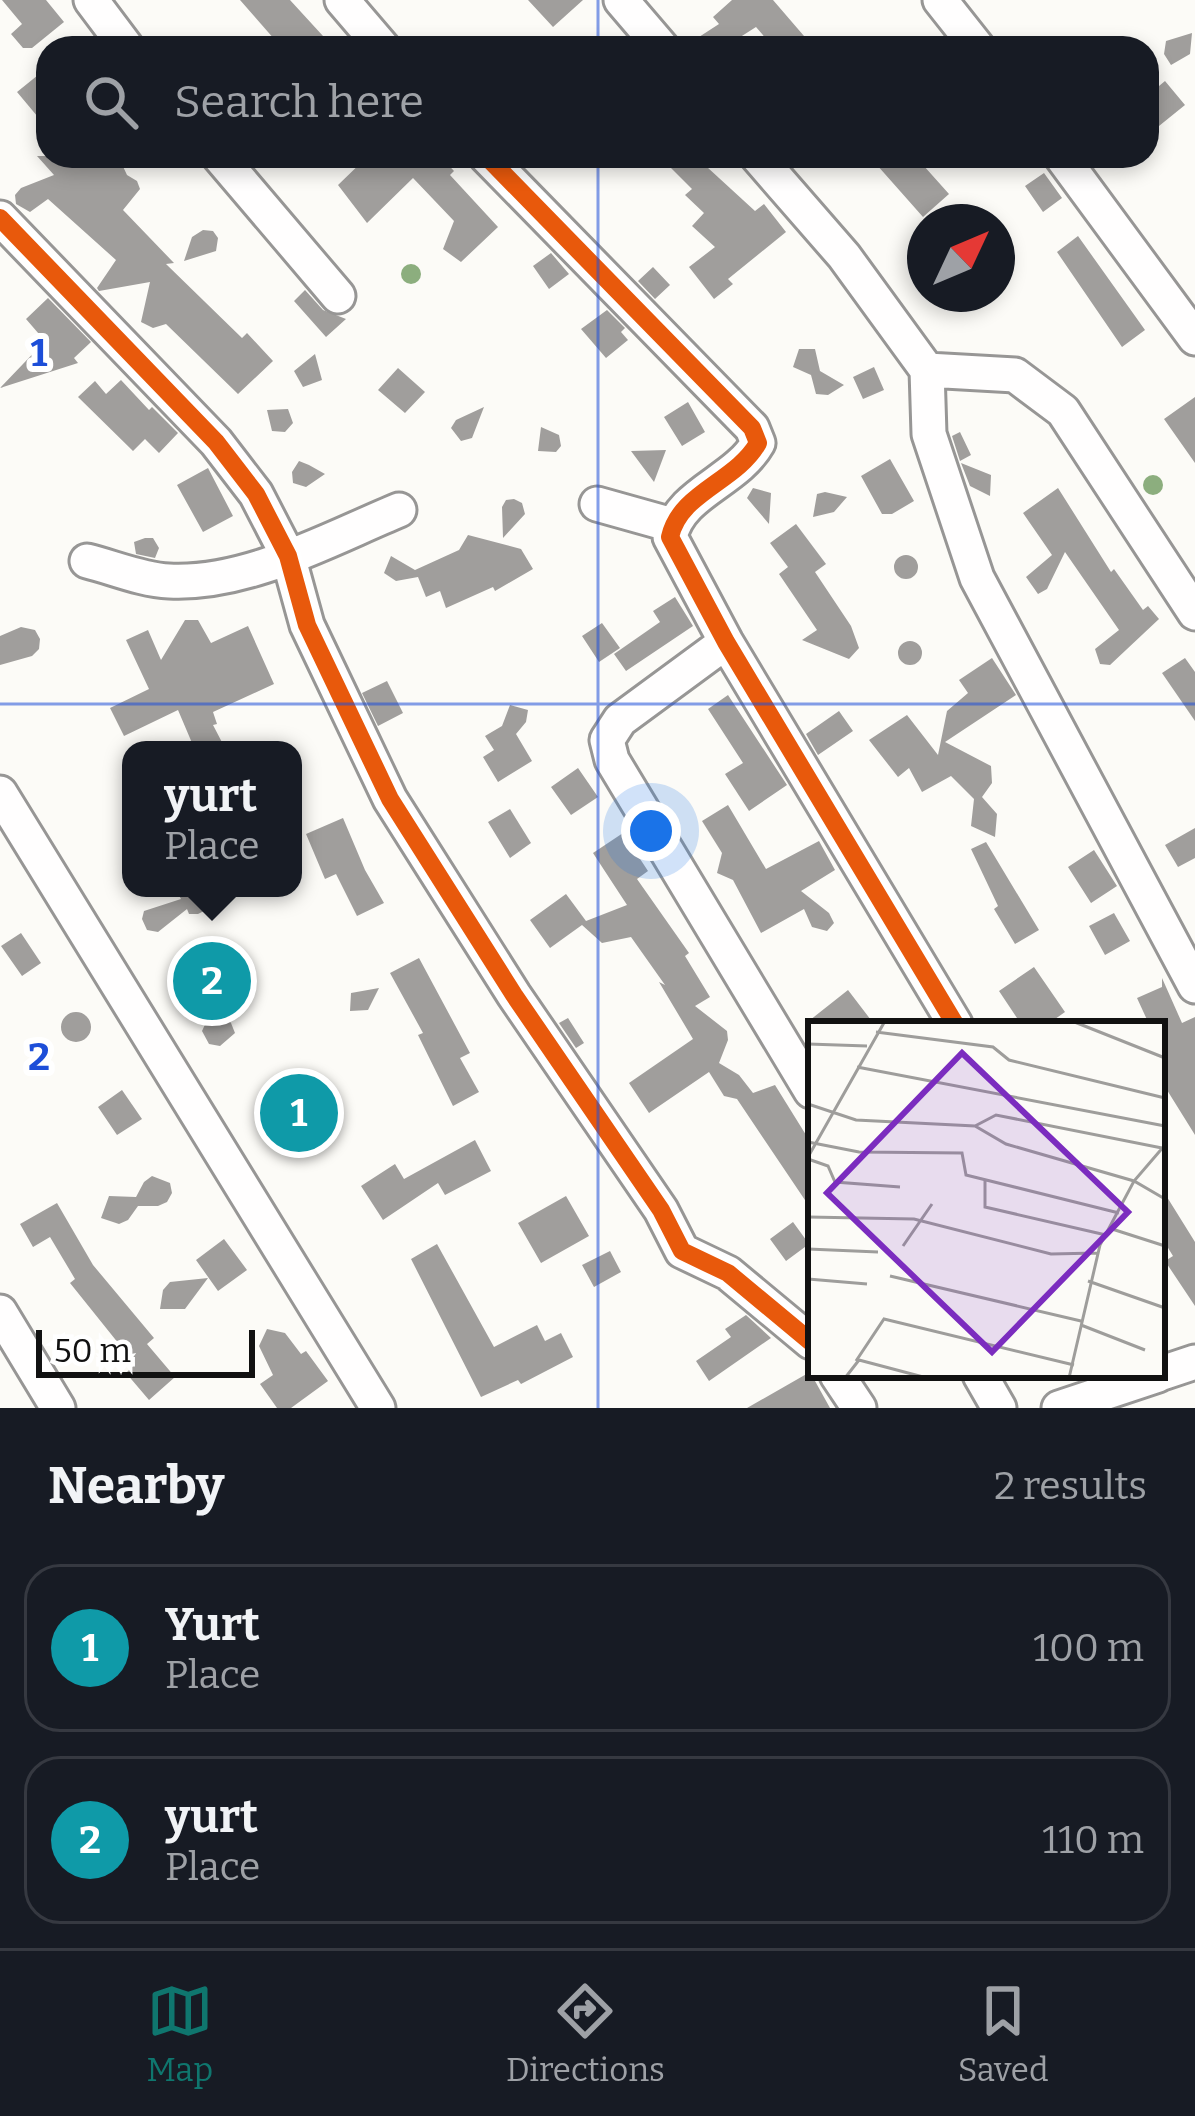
<!DOCTYPE html>
<html lang="en">
<head>
<meta charset="utf-8">
<style>
  body { margin:0; font-family:Bitter,serif; background:#20242c; color:#f1f3f6 }
  .compass { position:absolute; left:907px; top:204px; width:108px; height:108px; border-radius:50%; background:#171b24; box-shadow:0 6px 18px #0003; rotate:46deg }
  .scale { position:absolute; left:36px; bottom:30px; width:219px; box-sizing:border-box; padding-left:12px; border:6px solid #111; border-top:0; font-size:33px; line-height:42px; white-space:nowrap; color:#111; -webkit-text-stroke:9px #fff; paint-order:stroke }
  .you { position:absolute; left:651px; top:831px; width:42px; height:42px; margin:-30px; border:9px solid #fff; border-radius:50%; background:#1a73e8; box-shadow:0 0 0 18px #1a73e833 }
  .badge { display:grid; place-items:center; width:78px; height:78px; border-radius:50%; background:#0f766e; color:#fff; font-size:39px; font-weight:700 }
  .pin { position:absolute; translate:-50% -50%; border:6px solid #fff; box-shadow:0 3px 12px #0006 }
  .popup { position:absolute; left:122px; top:741px; width:180px; height:156px; box-sizing:border-box; display:grid; place-content:center; border-radius:24px; background:#171b24; filter:drop-shadow(0 3px 9px #0005); font-size:39px; white-space:nowrap; color:#9ea1a6 }
  .popup b { font-size:45px; color:#f1f3f6 }
  .popup::after { content:''; position:absolute; left:50%; top:100%; margin-left:-24px; border:24px solid transparent; border-top-color:#171b24 }
  .list { margin:0; padding:0; list-style:none }
  h2 { display:flex; justify-content:space-between; align-items:center; height:156px; margin:0; padding:0 48px; font-size:51px }
  h2 small { font-size:39px; font-weight:400; color:#9ea1a6 }
  .list li { display:grid; grid-template-columns:78px 1fr auto; gap:36px; align-items:center; box-sizing:border-box; height:168px; margin:0 24px 24px; padding:0 24px; border:3px solid #363941; border-radius:36px }
  .list b { display:block; font-size:45px; white-space:nowrap }
  .list p { margin:0; font-size:39px; white-space:nowrap; color:#9ea1a6 }
  .list em { font-size:39px; font-style:normal; color:#9ea1a6 }
  .icon { flex:none; width:66px; height:66px; fill:none; stroke:currentColor; stroke-width:2; stroke-linecap:round; stroke-linejoin:round }
  .map { position:relative; flex:none; width:1195px; height:1408px; overflow:hidden }
  .search { position:absolute; background:#171b24; box-shadow:0 6px 18px #0003; left:36px; right:36px; top:36px; height:132px; display:flex; align-items:center; gap:30px; box-sizing:border-box; padding:0 42px; border-radius:36px; color:#9ea1a6; font-size:45px }
  .sheet { height:540px; background:#171b24 }
  nav { display:flex; justify-content:space-around; align-items:center; box-sizing:border-box; height:168px; border-top:3px solid #363941; background:#171b24; font-size:33px; color:#9ea1a6 }
  nav a { display:grid; justify-items:center; gap:6px }
  nav .on { color:#0f766e }
  .map>svg:first-child { display:block }
  .building { fill:#a09e9c }
  .lines { fill:none; stroke-linecap:round; stroke-linejoin:round }
  .minor-casing { stroke:#979695; stroke-width:39 }
  .minor { stroke:#fffefe; stroke-width:33 }
  .cycleway-casing { stroke:#fff; stroke-width:26 }
  .cycleway { stroke:#e8590c; stroke-width:18 }
  .tree { fill:#8cae7e }
  .grid { fill:none; stroke:#1d4ed8; stroke-width:3; stroke-opacity:0.55 }
  .inset-road { fill:none; stroke:#9e9d9b; stroke-width:3 }
  .view { fill:#7b2cbf; fill-opacity:0.15; stroke:#7b2cbf; stroke-width:6 }
  .inset-edge { fill:none; stroke:#111; stroke-width:6 }
  .grid-label { font-size:39px; text-anchor:middle; font-weight:bold; fill:#1d4ed8; stroke:#fff; stroke-width:12; stroke-linejoin:round; paint-order:stroke }
</style>
</head>
<body>
<div class="map">
<svg width="1195" height="1408" viewBox="0 0 1195 1408">
  <rect width="100%" height="100%" fill="#fcfbf7"/>
  <!-- building -->
  <path class="building" d="M2,0h44l18,22 -32,26h-9l-12,-14 11,-10z
    M240,0h50l44,48h-52z
    M528,0h55l-30,27z
    M732,0h41l31,36 -14,12h-16l-18,-21 -33,21h-41l37,-24 -6,-7z
    M1192,33l-2,21 -19,11 -7,-11 2,-13z
    M48,67v62l-31,-37z
    M1165,81l20,24 -26,21 -12,-13v-17z
    M37,156h48l7,7 17,-6 11,3 7,15 10,6 3,8 -17,21 51,53 -8,1 76,74 5,-5 26,28 -35,33 -72,-70 -13,4 -12,-6 9,-40 -51,9 -2,-3 19,-28 -68,-61 -18,13 -14,-8 -1,-9 6,-7 33,-13z
    M368,156h72l14,15 -4,4 48,52 -37,35 -18,-13 11,-28 -41,-43 -46,45 -29,-38z
    M659,156h36l60,55 9,-7 22,28 -58,47 5,5 -19,15 -25,-32 26,-20 -23,-21 12,-13 -19,-18 7,-6z
    M869,156h46l34,38 -26,23z
    M1044,173l18,25 -19,14 -18,-26z
    M203,230l10,1 5,7 -2,13 -32,10 8,-24z
    M1078,236l67,94 -23,17 -65,-95z
    M551,253l18,21 -20,15 -16,-23z
    M653,267l17,18 -15,14 -17,-18z
    M305,290l18,20 23,9 -20,18 -32,-36z
    M48,298l43,44 -17,16 4,5 -78,25 45,-47 -19,-22z
    M607,310l18,18 -4,4 7,8 -22,18 -25,-29z
    M799,349h16l5,22 24,14 -16,10 -12,-1 -5,-19 -18,-8z
    M315,354l7,26 -19,7 -9,-16z
    M874,367l10,23 -21,9 -10,-22z
    M398,368l27,24 -20,21 -27,-23z
    M121,380l28,30 3,-3 26,26 -19,20 -14,-14 -12,12 -55,-54 17,-16 11,13z
    M1195,397v66l-31,-44z
    M688,402l17,30 -23,14 -18,-29z
    M484,407l-12,31 -11,3 -10,-13 5,-8z
    M288,409l5,14 -8,9 -13,-1 -5,-21z
    M541,427l18,8 2,11 -5,6 -18,-1z
    M960,432l11,23 -11,6 -8,-25z
    M666,450l-12,32 -23,-31z
    M890,459l24,42 -22,13h-10l-21,-38z
    M299,461l10,4 16,9 -19,13 -13,-4 -1,-11z
    M961,463l30,12 -1,21 -20,-10z
    M208,468l25,48 -30,16 -26,-47z
    M753,488l18,5 -2,31 -22,-26z
    M1058,488l53,84 3,-3 29,41 5,-4 11,13 -49,46 -10,-1 -5,-15 24,-19 -54,-78 -18,37 -9,5 -12,-17 26,-22 -29,-42z
    M825,492l22,5 -13,15 -21,5 4,-23z
    M514,499l8,4 3,11 -22,24 -1,-31 4,-7z
    M796,524l30,40 -11,8 36,54 8,22 -10,11 -47,-19 15,-10 -38,-56 9,-7 -18,-24z
    M468,535l53,14 12,20 -38,22 -2,-4 -47,21 -6,-17 -14,6 -8,-20 -22,4 -12,-8 7,-17 24,14 44,-20z
    M145,538h8l6,10 -4,10 -19,-4 -2,-12z
    M894 567a12 12 0 1 1 24 0a12 12 0 1 1-24 0Z
    M675,597l18,29 -67,45 -12,-17 46,-32 -7,-11z
    M185,620h13l13,23 37,-17 26,58 -61,28 4,12 -4,1 13,25h-31l-17,-40 -54,26 -14,-28 39,-19 -23,-49 22,-10 13,30z
    M602,623l18,25 -21,14 -17,-26z
    M21,627l14,3 5,9 -1,10 -7,7 -32,9v-29z
    M898 653a12 12 0 1 1 24 0a12 12 0 1 1-24 0Z
    M992,658l24,37 -71,47 46,24 1,17 -10,14 15,17 -2,23 -24,-11 3,-27 -23,-23 -29,16 -13,-24 -11,9 -29,-37 38,-25 31,40 9,-44 21,-18 -9,-13z
    M1185,658l10,14v49l-33,-48z
    M387,681l16,32 -25,13 -16,-33z
    M728,695l59,90 -38,26 -24,-37 18,-11 -35,-54z
    M510,705l18,5 -2,12 -10,12 16,27 -34,21 -15,-25 11,-7 -9,-14 17,-10z
    M839,711l14,20 -35,24 -12,-21z
    M578,768l20,29 -27,18 -20,-28z
    M728,805l38,64 53,-28 16,29 -34,21 28,22 5,10 -7,8 -15,-4 -8,-18 -43,24 -28,-53 -16,-7 5,-20 -20,-32z
    M510,809l21,34 -21,15 -22,-36z
    M343,818l22,52 19,33 -27,13 -21,-42 -11,5 -19,-45z
    M1195,828v30l-17,9 -13,-22z
    M623,833l25,38 -11,8 52,74 -4,3 25,41 -15,9 32,25 1,9 -9,23 20,12 14,18 22,-8 36,58v66l-74,-110 -13,-3 -15,-24 -60,41 -20,-30 64,-44 -34,-57 6,3 -34,-48 -29,6 -20,-18 -32,23 -20,-28 36,-26 20,27 41,-16 -34,-52z
    M986,842l53,88 -24,14 -21,-35 4,-3 -27,-57z
    M1094,850l23,36 -26,17 -23,-36z
    M175,888h34l9,16 -20,10h-9l-2,-5 -29,23 -11,-2 -5,-11 2,-8 37,-12z
    M1114,913l16,28 -25,14 -16,-29z
    M21,933l20,30 -19,13 -21,-30z
    M419,958l51,95 -10,5 19,34 -26,14 -35,-71 5,-2 -33,-60z
    M220,959l8,24 -13,22 -17,-16 -2,-10 6,-10z
    M1034,967l31,45 -17,12h-27l-22,-33z
    M1162,978l20,45 13,-6v118l-33,-53v-58h-13l-12,-26 25,-11z
    M379,988l-11,22 -18,1 1,-18z
    M848,990l26,34h-69z
    M214,1005l17,18 4,10 -15,13 -11,-2 -7,-13z
    M61 1027a15 15 0 1 1 30 0a15 15 0 1 1-30 0Z
    M568,1018l16,25 -8,5 -17,-25z
    M122,1090l20,29 -25,16 -19,-28z
    M287 1112a12 12 0 1 1 24 0a12 12 0 1 1-24 0Z
    M475,1140l16,31 -46,24 -7,-12 -55,37 -22,-34 34,-22 9,15z
    M152,1176l18,7 2,10 -5,9 -9,4h-20l-10,14 -9,4 -18,-6 8,-22 27,1 8,-15z
    M1162,1189l33,53v64l-30,-45 8,-5 -11,-18z
    M566,1196l23,40 -48,27 -23,-40z
    M57,1203l36,62 61,73 -7,6 28,33 -26,23 -23,-27 9,-9 -65,-81 5,-4 -25,-42 -17,10 -13,-23z
    M793,1222l16,22 -23,17 -16,-22z
    M224,1239l23,31 -29,21 -22,-31z
    M437,1244l57,103 43,-22 8,16 16,-8 12,24 -52,27 -3,-4 -37,17 -70,-138z
    M610,1251l11,21 -27,15 -12,-22z
    M208,1278l-23,31h-25l3,-19 7,-8z
    M746,1315l25,23 -62,43 -13,-20 35,-24 -6,-8z
    M267,1329l18,4 16,21 5,-3 22,30 -37,27h-14l-17,-24 13,-9 -14,-29z
    M810,1372l20,36h-83z"/>
  <g class="lines">
    <defs>
      <path id="minor" d="M91,0l36,48
        M342,0l41,48
        M621,0l41,48
        M940,0l38,48
        M219,156l119,140
        M486,156l266,272 6,15c-22,39 -78,49 -88,94l56,105 229,382
        M757,156l87,100 83,114 2,64 48,144 218,408
        M1061,156l134,182
        M0,218l216,224 40,52 32,62 19,69 83,174 124,196 147,215 21,41 46,22 83,69
        M927,370l88,5 48,36 132,202
        M597,504l75,21
        M87,561c25,6 55,19 82,20 78,4 160,-42 230,-71
        M726,642l-106,78 -13,20 5,20 199,331
        M0,793l378,615
        M0,1312l58,96
        M1162,1373l33,-11
        M837,1375l22,33
        M980,1375l19,33
        M1059,1408l99,-33"/>
    </defs>
    <!-- minor casing -->
    <use href="#minor" class="minor-casing"/>
    <!-- minor -->
    <use href="#minor" class="minor"/>
    <defs>
      <path id="cycleway" d="M486,156l266,272 6,15c-22,39 -78,49 -88,94l56,105 229,382
        M0,218l216,224 40,52 32,62 19,69 83,174 124,196 147,215 21,41 46,22 83,69"/>
    </defs>
    <!-- cycleway casing -->
    <use href="#cycleway" class="cycleway-casing"/>
    <!-- cycleway -->
    <use href="#cycleway" class="cycleway"/>
  </g>
  <!-- trees -->
  <g class="tree">
    <circle cx="411" cy="274" r="10"/>
    <circle cx="1153" cy="485" r="10"/>
  </g>
  <!-- grid -->
  <path class="grid" d="M598,0v48M598,156v1252M0,704h1195"/>
  <!-- overview -->
  <g transform="translate(808 1021)">
    <rect width="357" height="357" fill="#fcfbf7"/>
    <path class="inset-road" d="M264,0l93,37M68,11l117,15 16,13 156,38M0,23l59,2M49,46l308,59M0,83l48,16 119,6 31,18 128,37 31,18M167,105l21,-11 166,33M0,121l51,10 103,1 4,22 153,38M0,136l77,-136M0,138l20,7 7,16 65,5M177,159v27l121,28M0,196l106,2 137,35 46,-1M304,208l53,17M95,225l29,-42M0,228l70,3M82,255l191,45M0,258l59,5M280,260l77,27M273,304l64,25M48,340l28,-42 190,46M37,357l14,-18 68,18M261,357l31,-133 34,-64 31,-36"/>
    <path class="view" d="M154,32l166,159 -136,140 -165,-159z"/>
    <rect width="357" height="357" class="inset-edge"/>
  </g>
  <g class="grid-label">
    <text x="39" y="366">1</text>
    <text x="39" y="1070">2</text>
  </g>
</svg>
<svg class="compass" viewBox="-18 -18 36 36"><path d="M0-13l5 13h-10z" fill="#e53935"/><path d="M0 13l5-13h-10z" fill="#9ea1a6"/></svg>
<div class="scale">50 m</div>
<div class="you"></div>
<div class="pin badge" style="left:299px;top:1113px;background:#0f9aa8">1</div>
<div class="pin badge" style="left:212px;top:981px;background:#0f9aa8">2</div>
<div class="popup"><b>yurt</b>Place</div>
<div class="search"><svg class="icon" aria-label="search" viewBox="0 0 24 24"><circle cx="10" cy="10" r="6"/><path d="M15 15l6 6"/></svg>Search here</div>
</div>
<section class="sheet">
<h2>Nearby<small>2 results</small></h2>
<ul class="list">
<li><span class="badge" style="background:#0f9aa8">1</span><div><b>Yurt</b><p>Place</p></div><em>100 m</em></li>
<li><span class="badge" style="background:#0f9aa8">2</span><div><b>yurt</b><p>Place</p></div><em>110 m</em></li>
</ul>
</section>
<nav>
<a class="on"><svg class="icon" aria-label="map" viewBox="0 0 24 24"><path d="M3 6l6-2 6 2 6-2v14l-6 2-6-2-6 2zM9 4v14M15 6v14"/></svg>Map</a>
<a><svg class="icon" aria-label="directions" viewBox="0 0 24 24"><path d="M12 3l9 9-9 9-9-9zM9 14v-3h6M13 9l2 2-2 2"/></svg>Directions</a>
<a><svg class="icon" aria-label="saved" viewBox="0 0 24 24"><path d="M7 4h10v16l-5-4-5 4z"/></svg>Saved</a>
</nav>
</body>
</html>
